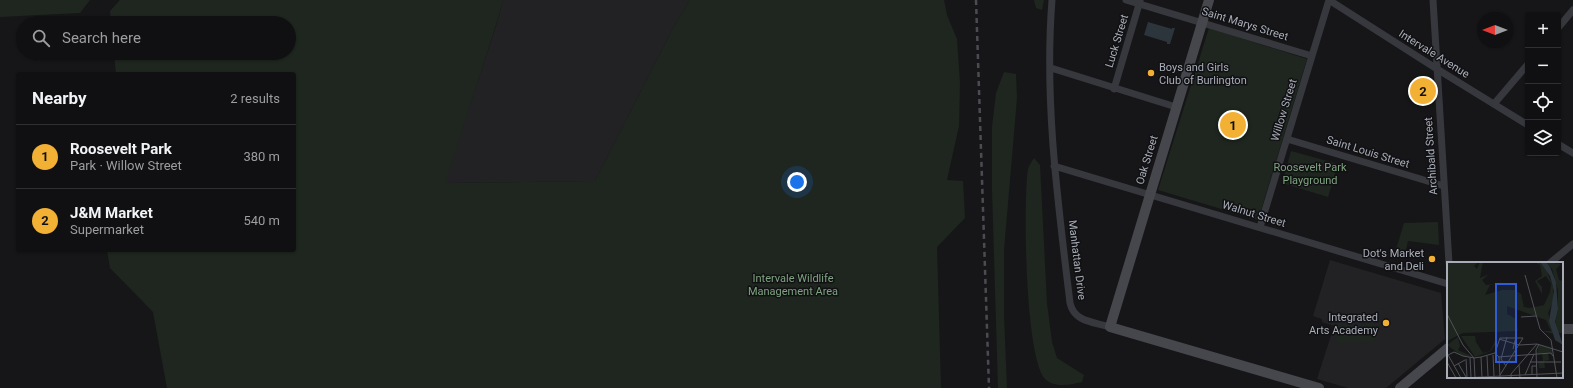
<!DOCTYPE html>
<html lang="en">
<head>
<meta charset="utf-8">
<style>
  body { margin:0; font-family:Roboto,sans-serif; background:#19191b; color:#f1f3f6 }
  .controls { position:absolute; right:12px; top:12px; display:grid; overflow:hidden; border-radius:4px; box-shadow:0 1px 3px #0004 }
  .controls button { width:36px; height:36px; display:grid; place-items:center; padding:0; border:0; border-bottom:1px solid #303032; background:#101012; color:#f1f3f6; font:20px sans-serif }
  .compass { position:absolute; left:1477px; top:12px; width:36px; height:36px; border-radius:50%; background:#101012; box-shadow:0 1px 3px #0004; rotate:270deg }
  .you { position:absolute; left:797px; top:182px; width:14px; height:14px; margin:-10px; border:3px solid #fff; border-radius:50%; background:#1a73e8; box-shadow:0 0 0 6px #1a73e833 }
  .badge { display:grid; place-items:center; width:26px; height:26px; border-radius:50%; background:#f2b134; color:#111; font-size:13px; font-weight:700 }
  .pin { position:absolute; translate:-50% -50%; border:2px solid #fff; box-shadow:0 1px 4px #0006 }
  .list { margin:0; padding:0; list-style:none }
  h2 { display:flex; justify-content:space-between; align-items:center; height:52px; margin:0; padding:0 16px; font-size:17px }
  h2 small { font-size:13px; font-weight:400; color:#9c9d9f }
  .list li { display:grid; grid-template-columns:26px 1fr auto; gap:12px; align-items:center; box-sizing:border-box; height:64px; padding:0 16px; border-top:1px solid #303032 }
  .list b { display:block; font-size:15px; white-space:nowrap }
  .list p { margin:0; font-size:13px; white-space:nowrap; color:#9c9d9f }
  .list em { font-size:13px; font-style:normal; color:#9c9d9f }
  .icon { flex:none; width:22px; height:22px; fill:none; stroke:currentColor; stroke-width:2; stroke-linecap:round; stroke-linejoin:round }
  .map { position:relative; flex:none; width:1573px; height:388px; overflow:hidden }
  .search { position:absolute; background:#101012; box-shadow:0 1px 3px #0004; left:16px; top:16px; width:280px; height:44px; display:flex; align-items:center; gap:10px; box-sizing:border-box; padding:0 14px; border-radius:22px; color:#9c9d9f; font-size:15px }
  .panel { position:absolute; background:#101012; box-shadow:0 1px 3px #0004; left:16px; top:72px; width:280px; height:180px; border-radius:4px }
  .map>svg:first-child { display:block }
  .built { fill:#222225 }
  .green { fill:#1e261f }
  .water { fill:#2c353c }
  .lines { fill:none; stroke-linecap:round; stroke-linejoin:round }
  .street { stroke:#37383d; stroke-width:7 }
  .secondary { stroke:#45474d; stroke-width:10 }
  .rail { stroke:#4a4c52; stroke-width:2.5; stroke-dasharray:5 4; stroke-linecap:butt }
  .poi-dot { fill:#f2b134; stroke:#111113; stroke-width:1.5 }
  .labels { text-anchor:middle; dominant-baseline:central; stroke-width:3; stroke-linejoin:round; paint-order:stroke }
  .street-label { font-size:11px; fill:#a8adb8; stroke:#111113 }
  .poi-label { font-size:11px; fill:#a8adb8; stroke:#111113; text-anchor:end }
  .park-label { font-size:11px; fill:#7fa381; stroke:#111113 }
  .inset-road { fill:none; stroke:#505258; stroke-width:1 }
  .view { fill:#325cd3; fill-opacity:0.15; stroke:#325cd3; stroke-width:2 }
  .inset-edge { fill:none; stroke:#a8adb8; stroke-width:2 }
</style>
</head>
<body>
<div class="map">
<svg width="1573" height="388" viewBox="0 0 1573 388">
  <rect width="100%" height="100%" fill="#161618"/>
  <!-- built -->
  <path class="built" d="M503,0h187l-18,30 -77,151 -151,2 53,-160z
    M1330,260l111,33 4,46 -59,49h-38l-31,-9 17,-53 -12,-4v-3l-9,-3z"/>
  <!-- green -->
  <path class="green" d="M0,0h90l-10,13 -80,4z
    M120,0h383l-6,22 -52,161 150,-2 77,-151 18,-30h254l3,15 10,24 3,44 -1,43 -12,54 16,1 2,37 -28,29 4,141h-774l-14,-76 -43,-44 -3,-18h187v-176h-178l-2,-21h175v-30h-178l-1,-12z
    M1034,0h10l-2,10 -6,-2z
    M1209,28l98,31 -49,161 -100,-30z
    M1004,72l12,2 1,24 -13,152v65l3,73h-9l-6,-198v-63l4,-34z
    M1291,151l47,13 -10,33 -46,-14z
    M1034,158l6,7 7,138 5,39 5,16 27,17 -2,7c-11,3 -28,6 -37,-3 -20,-21 -22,-177 -17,-210 1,-4 4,-8 6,-11z
    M1438,222l1,23 -31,-4 -4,17 -10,-2 10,-33z
    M1374,324l1,17 -38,2 -1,-17z"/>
  <!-- water -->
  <path class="water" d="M1148,22l24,7v-1h3l-5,16h-3v-2l-23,-7z"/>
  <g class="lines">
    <!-- street -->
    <path class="street" d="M1052,0c-8,101 6,203 18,303 4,19 24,19 40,24
      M1126,0l186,56
      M1329,0l108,69 91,56
      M1433,0l16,263
      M1558,28l15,-18
      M1051,68l125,39
      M1114,89l26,-88
      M1494,104l34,-40
      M1287,139l157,47
      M1558,144l15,9
      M1054,166l394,118
      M1260,227l69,-227
      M1550,263l23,-19"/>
    <!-- secondary -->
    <path class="secondary" d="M1209,0l-99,327 209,61
      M1562,329h11
      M1400,388l48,-40"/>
    <!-- rail -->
    <path class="rail" d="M976,0l13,388"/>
  </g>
  <!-- markers -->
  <g class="poi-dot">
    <circle cx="1151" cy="73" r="4"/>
    <circle cx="1432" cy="259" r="4"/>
    <circle cx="1386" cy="323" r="4"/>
  </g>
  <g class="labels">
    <!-- street labels -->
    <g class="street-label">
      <text transform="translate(1245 24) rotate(17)">Saint Marys Street</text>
      <text transform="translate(1117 41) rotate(-73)">Luck Street</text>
      <text transform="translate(1434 54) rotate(32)">Intervale Avenue</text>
      <text transform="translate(1284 110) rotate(-73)">Willow Street</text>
      <text transform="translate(1368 152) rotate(17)">Saint Louis Street</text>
      <text transform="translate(1431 156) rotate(-94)">Archibald Street</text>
      <text transform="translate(1147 160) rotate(-73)">Oak Street</text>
      <text transform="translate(1254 214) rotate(17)">Walnut Street</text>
      <text transform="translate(1077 260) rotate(83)">Manhattan Drive</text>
    </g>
    <!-- poi labels -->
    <g class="poi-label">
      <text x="1159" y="67" text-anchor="start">Boys and Girls<tspan x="1159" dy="13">Club of Burlington</tspan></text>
      <text x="1424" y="253">Dot's Market<tspan x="1424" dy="13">and Deli</tspan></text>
      <text x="1378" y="317">Integrated<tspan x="1378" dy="13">Arts Academy</tspan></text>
    </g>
    <!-- park labels -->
    <g class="park-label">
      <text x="1310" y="167">Roosevelt Park<tspan x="1310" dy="13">Playground</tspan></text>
      <text x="793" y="278">Intervale Wildlife<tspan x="793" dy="13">Management Area</tspan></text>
    </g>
  </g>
  <!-- overview -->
  <g transform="translate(1447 262)">
    <rect width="116" height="116" fill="#161618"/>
    <path d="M0,0h31l-4,4 3,3 3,-7h3l-3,16 9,-4 -7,6 4,5 20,-3 -16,3 -5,10 17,-5h13l6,4 3,13 6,1 14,-3 6,-13 1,-8 -5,-8 -9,5 5,6v7l-7,-13 7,-5 -2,-11 -5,-3h5l7,9 6,16 1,13 -6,13 6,21 -12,-3h9l-5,-11 -39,-14v8l9,5 2,12 -55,2 -16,8zM99,0l15,2 -5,5 3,11 4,1v52h-6l-2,-9 3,-15v-19l-6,-21zM14,74h14l1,6 7,11 7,-2 5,-10 1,2 -5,8 -16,6zM11,75l2,9 -2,4 15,7 -11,-1 -15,-11zM92,82l13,5v4h-4l1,7 -5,1 1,7h-6l-1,-6 5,-1 -1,-7h-5z" fill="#1e261f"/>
    <path d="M93,0h6l4,5 6,15 2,27 -3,13 8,23 -8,-5 -6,-19 5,-30 -4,-15z" fill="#2c353c"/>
    <path class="inset-road" d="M78,13l15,54 11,11 6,38M0,52l16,31 11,13M74,55l15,-1M52,77l20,6 18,-1M66,87l3,-12M0,91l14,25M48,91l4,4 1,21M1,93l6,-3 9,4 11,2M46,93l1,21M40,94l1,20M34,95l14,-4 5,-15h23l-23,37M51,95l53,-4 2,3M23,96l1,19M27,96l7,-1 1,21M27,96l1,20M19,97l1,18M0,100l9,16M83,100h31M11,101l8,14M72,103l1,13M7,104l11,-6M59,104l-5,-7 6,-22M85,112v-8h5M78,113l9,-21M14,116l102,-5M64,116v-4l26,-30 26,8M90,116l-1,-28 3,-6"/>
    <path class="view" d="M49,22h20v78h-20z"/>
    <rect width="116" height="116" class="inset-edge"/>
  </g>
</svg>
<div class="controls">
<button>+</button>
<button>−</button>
<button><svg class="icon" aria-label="locate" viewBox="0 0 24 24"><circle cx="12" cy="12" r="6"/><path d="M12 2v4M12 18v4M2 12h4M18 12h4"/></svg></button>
<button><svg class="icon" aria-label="layers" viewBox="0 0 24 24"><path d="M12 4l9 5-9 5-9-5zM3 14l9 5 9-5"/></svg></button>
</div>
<svg class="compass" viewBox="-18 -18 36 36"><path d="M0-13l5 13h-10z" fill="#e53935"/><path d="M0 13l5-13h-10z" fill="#9c9d9f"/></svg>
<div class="you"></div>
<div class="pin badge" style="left:1233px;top:125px">1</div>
<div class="pin badge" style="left:1423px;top:91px">2</div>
<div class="search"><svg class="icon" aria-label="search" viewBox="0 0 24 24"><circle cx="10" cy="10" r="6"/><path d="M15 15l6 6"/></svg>Search here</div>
<section class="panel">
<h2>Nearby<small>2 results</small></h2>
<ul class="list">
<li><span class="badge">1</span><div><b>Roosevelt Park</b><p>Park · Willow Street</p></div><em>380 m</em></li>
<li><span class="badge">2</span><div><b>J&amp;M Market</b><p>Supermarket</p></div><em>540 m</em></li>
</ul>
</section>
</div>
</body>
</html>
